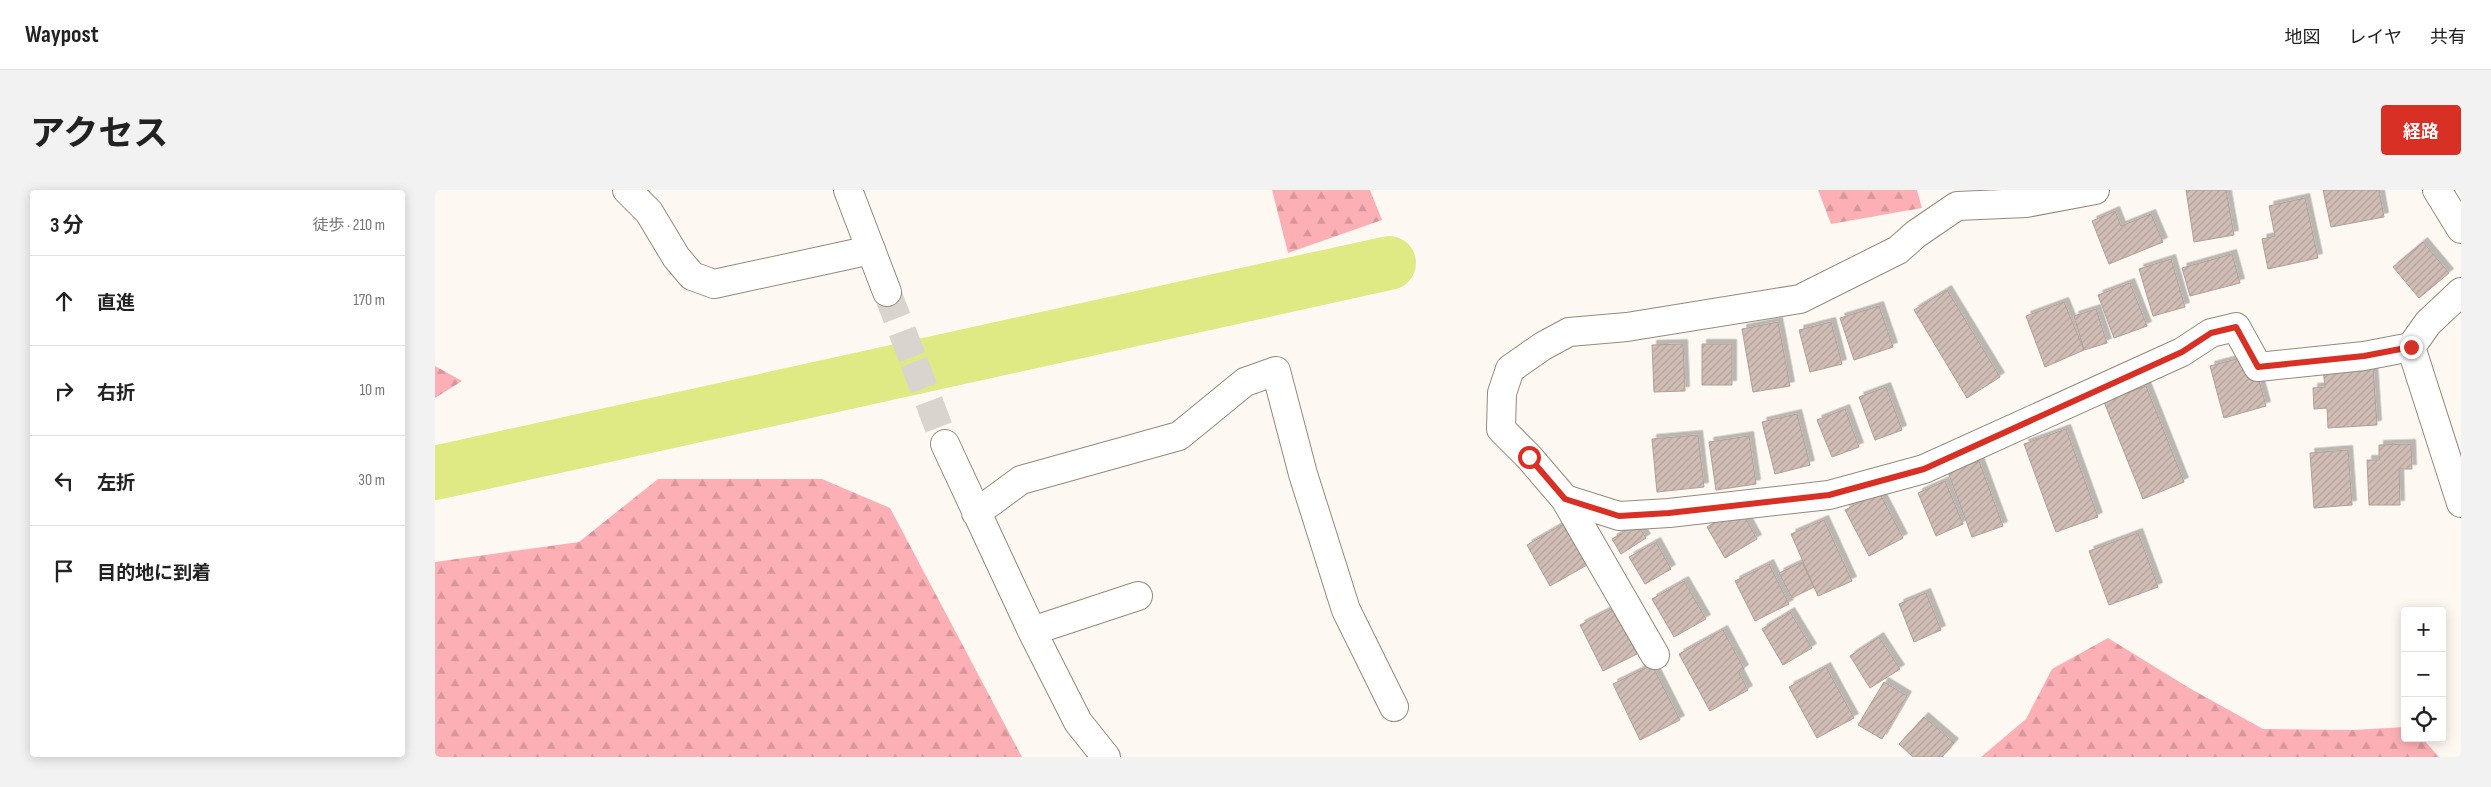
<!DOCTYPE html>
<html lang="ja">
<head>
<meta charset="utf-8">
<style>
  body { margin:0; font-family:"Sofia Sans Condensed","Noto Sans JP",sans-serif; background:#f2f2f2; color:#222 }
  .controls { position:absolute; right:15px; bottom:15px; display:grid; overflow:hidden; border-radius:5px; box-shadow:0 2px 12px #0003 }
  .controls button { width:45px; height:45px; display:grid; place-items:center; padding:0; border:0; border-bottom:1px solid #e0e0e0; background:#fff; color:#222; font:25px sans-serif }
  .stop { position:absolute; width:15px; height:15px; margin:-11px; border:4px solid #d93025; border-radius:50%; background:#fff }
  .stop.end { background:#d93025; border-color:#fff; box-shadow:0 1px 5px #0008 }
  .list { margin:0; padding:0; list-style:none }
  h2 { display:flex; justify-content:space-between; align-items:center; height:65px; margin:0; padding:0 20px; font-size:21px }
  h2 small { font-size:16px; font-weight:400; color:#767676 }
  .list li { display:grid; grid-template-columns:32px 1fr auto; gap:15px; align-items:center; box-sizing:border-box; height:90px; padding:0 20px; border-top:1px solid #e0e0e0 }
  .list b { display:block; font-size:19px; white-space:nowrap }
  .list em { font-size:16px; font-style:normal; color:#767676 }
  .icon { flex:none; width:28px; height:28px; fill:none; stroke:currentColor; stroke-width:2; stroke-linecap:round; stroke-linejoin:round }
  .map { position:relative; flex:none; width:2026px; height:567px; overflow:hidden; border-radius:5px }
  header { display:flex; align-items:center; gap:30px; box-sizing:border-box; height:70px; padding:0 25px; background:#fff; border-bottom:1px solid #e0e0e0 }
  header strong { font-size:24px }
  nav { display:flex; gap:28px; margin-inline-start:auto; font-size:18px }
  .intro { display:flex; align-items:center; justify-content:space-between; box-sizing:border-box; height:120px; padding:0 30px }
  h1 { margin:0; font-size:35px }
  .button { padding:12px 22px; border-radius:5px; background:#d93025; color:#fff; font-size:18px; font-weight:700 }
  main { display:flex; gap:30px; padding:0 30px }
  aside { flex:1; background:#fff; border-radius:5px; box-shadow:0 2px 12px #0003 }
  .map>svg:first-child { display:block }
  .forest { fill:url(#forest-firs) }
  .lines { fill:none; stroke-linecap:round; stroke-linejoin:round }
  .river { stroke:#dfea85; stroke-width:54 }
  .building { fill:url(#building-hatch); stroke:#b29f99; filter:url(#shadow) }
  .street-tunnel { stroke:#dad4cf; stroke-width:28; stroke-dasharray:28 14; stroke-linecap:butt }
  .secondary-tunnel { stroke:#dad4cf; stroke-width:28; stroke-dasharray:28 14; stroke-linecap:butt }
  .street-casing { stroke:#96897d; stroke-width:30 }
  .secondary-casing { stroke:#96897d; stroke-width:30 }
  .street { stroke:#fff; stroke-width:28 }
  .secondary { stroke:#fff; stroke-width:28 }
  .route { stroke:#d93025; stroke-width:6 }
</style>
</head>
<body>
<header>
<strong>Waypost</strong>
<nav><a>地図</a><a>レイヤ</a><a>共有</a></nav>
</header>
<div class="intro"><h1>アクセス</h1><a class="button">経路</a></div>
<main>
<aside>
<h2>3 分<small>徒歩 · 210 m</small></h2>
<ul class="list">
<li><svg class="icon" aria-label="ahead" viewBox="0 0 24 24"><path d="M12 20V5M6 11l6-6 6 6"/></svg><div><b>直進</b></div><em>170 m</em></li>
<li><svg class="icon" aria-label="right" viewBox="0 0 24 24"><path d="M7 20v-9h11M14 6l5 5-5 5"/></svg><div><b>右折</b></div><em>10 m</em></li>
<li><svg class="icon" aria-label="left" viewBox="0 0 24 24"><path d="M17 20v-9H6M10 6l-5 5 5 5"/></svg><div><b>左折</b></div><em>30 m</em></li>
<li><svg class="icon" aria-label="arrive" viewBox="0 0 24 24"><path d="M6 21V4h12l-3 4 3 4H6"/></svg><div><b>目的地に到着</b></div></li>
</ul>
</aside>
<div class="map">
<svg width="2026" height="567" viewBox="0 0 2026 567">
  <defs>
    <pattern id="forest-firs" width="22" height="20" patternUnits="userSpaceOnUse" patternTransform="scale(1.25)"><rect width="22" height="20" fill="#fcb0b5"/><path d="M5 1l3.5 6h-7zM16 11l3.5 6h-7z" fill="#d7969a"/></pattern>
    <pattern id="building-hatch" width="6" height="6" patternUnits="userSpaceOnUse" patternTransform="scale(1.25)"><rect width="6" height="6" fill="#d0bdb6"/><path d="M-1 1l2-2M0 6l6-6M5 7l2-2" fill="none" stroke="#b1a19b"/></pattern>
    <filter id="shadow"><feDropShadow dx="4.5" dy="-4.5" stdDeviation="0" flood-color="#0004"/></filter>
  </defs>
  <rect width="100%" height="100%" fill="#fef8f2"/>
  <!-- forest -->
  <path class="forest" d="M837,0h98l12,30 -94,33z
    M1383,0h99l5,18 -91,16z
    M0,176l27,15 -27,17z
    M223,289h164l68,29 132,249h-587v-195l144,-20z
    M1673,448l83,51 72,40 90,1 52,-3v11h17l17,19h-458l45,-38 26,-50z"/>
  <g class="lines">
    <!-- river -->
    <path class="river" d="M0,283l954,-210"/>
  </g>
  <!-- building -->
  <path class="building" d="M1751,0h40l8,45 -40,7z
    M1888,0h56l5,27 -53,10z
    M1870,8l13,60 -50,11 -6,-30 13,-3 -6,-30z
    M1680,21l6,15 30,-12 12,28 -54,22 -17,-43z
    M1988,52l26,31 -30,25 -26,-31z
    M1797,64l8,29 -50,13 -8,-28z
    M1736,69l14,48 -32,9 -14,-47z
    M1695,93l17,43 -33,12 -16,-43z
    M1512,100l53,87 -33,21 -53,-88z
    M1629,112l20,48 -39,17 -19,-51z
    M1444,116l14,41 -39,13 -14,-42z
    M1661,119l11,34 -23,7 -10,-34z
    M1343,132l12,64 -37,6 -11,-63z
    M1396,132l11,42 -32,8 -11,-42z
    M1248,154l2,47 -31,1 -2,-47z
    M1267,154h30v41h-30z
    M1817,165l14,51 -42,12 -14,-52z
    M1938,176l4,59 -49,3 -1,-20 -13,1 -1,-21 12,-1 -2,-18z
    M1711,196l38,96 -41,17 -39,-97z
    M1451,197l16,43 -27,10 -16,-43z
    M1410,219l14,38 -27,10 -15,-37z
    M1362,224l13,51 -35,9 -13,-52z
    M1631,239l32,88 -42,15 -32,-88z
    M1263,245l6,52 -47,5 -5,-53z
    M1314,246l7,48 -40,6 -7,-48z
    M1976,254l1,25h-13l1,36h-31l-2,-45h12v-15z
    M1913,260l4,55 -38,3 -4,-55z
    M1544,271l24,65 -31,11 -24,-65z
    M1510,291l18,43 -27,12 -18,-43z
    M1444,302l24,46 -34,18 -24,-46z
    M1305,318l17,31 -32,19 -18,-31z
    M1389,330l28,61 -34,15 -27,-62z
    M1128,334l24,41 -37,21 -23,-41z
    M1202,334l9,14 -25,16 -9,-15z
    M1703,343l20,54 -49,18 -20,-54z
    M1221,352l15,27 -26,15 -16,-27z
    M1367,372l12,25 -22,11 -13,-25z
    M1334,374l20,40 -34,17 -20,-40z
    M1249,391l22,38 -32,18 -22,-38z
    M1491,403l15,37 -27,12 -15,-38z
    M1178,418l24,46 -34,17 -23,-46z
    M1355,422l22,36 -29,17 -21,-36z
    M1288,440l21,39 -5,4 9,17 -38,21 -31,-57z
    M1444,447l21,32 -30,19 -20,-32z
    M1217,475l28,55 -40,20 -27,-56z
    M1391,477l28,51 -37,20 -28,-51z
    M1449,492l23,14 -25,43 -24,-14z
    M1489,527l30,26 -12,14h-29l-14,-13z"/>
  <g class="lines">
    <!-- street-tunnel -->
    <path class="street-tunnel" d="M479,172l31,82"/>
    <!-- secondary-tunnel -->
    <path class="secondary-tunnel" d="M452,102l27,70"/>
    <defs>
      <path id="street" d="M192,0l22,22 27,45 16,19 22,8 157,-34
        M1660,0l-69,13 -69,3 -41,28 -18,16 -98,49 -173,28 -58,5 -26,14 -33,23 -8,24 -1,36 28,28 36,42 54,17 50,-3 160,-18 95,-26 258,-117 29,-19 25,-6 22,40 106,-11 47,-9 17,-24 33,-31
        M2002,0l24,39
        M1976,157l50,156
        M510,254l87,187 46,91 28,35
        M1130,309l90,156
        M541,323l45,-33 158,-44 66,-54 31,-11 27,103 43,136 48,97
        M597,441l106,-35"/>
      <path id="secondary" d="M413,0l39,102"/>
    </defs>
    <!-- street casing -->
    <use href="#street" class="street-casing"/>
    <!-- secondary casing -->
    <use href="#secondary" class="secondary-casing"/>
    <!-- street -->
    <use href="#street" class="street"/>
    <!-- secondary -->
    <use href="#secondary" class="secondary"/>
  </g>
  <g class="lines">
    <!-- route -->
    <path class="route" d="M1094,267l36,42 54,17 50,-3 160,-18 95,-26 258,-117 29,-19 25,-6 22,40 106,-11 47,-9"/>
  </g>
</svg>
<div class="controls">
<button>+</button>
<button>−</button>
<button><svg class="icon" aria-label="locate" viewBox="0 0 24 24"><circle cx="12" cy="12" r="6"/><path d="M12 2v4M12 18v4M2 12h4M18 12h4"/></svg></button>
</div>
<div class="stop" style="left:1094px;top:267px"></div>
<div class="stop end" style="left:1976px;top:157px"></div>
</div>
</main>
</body>
</html>
